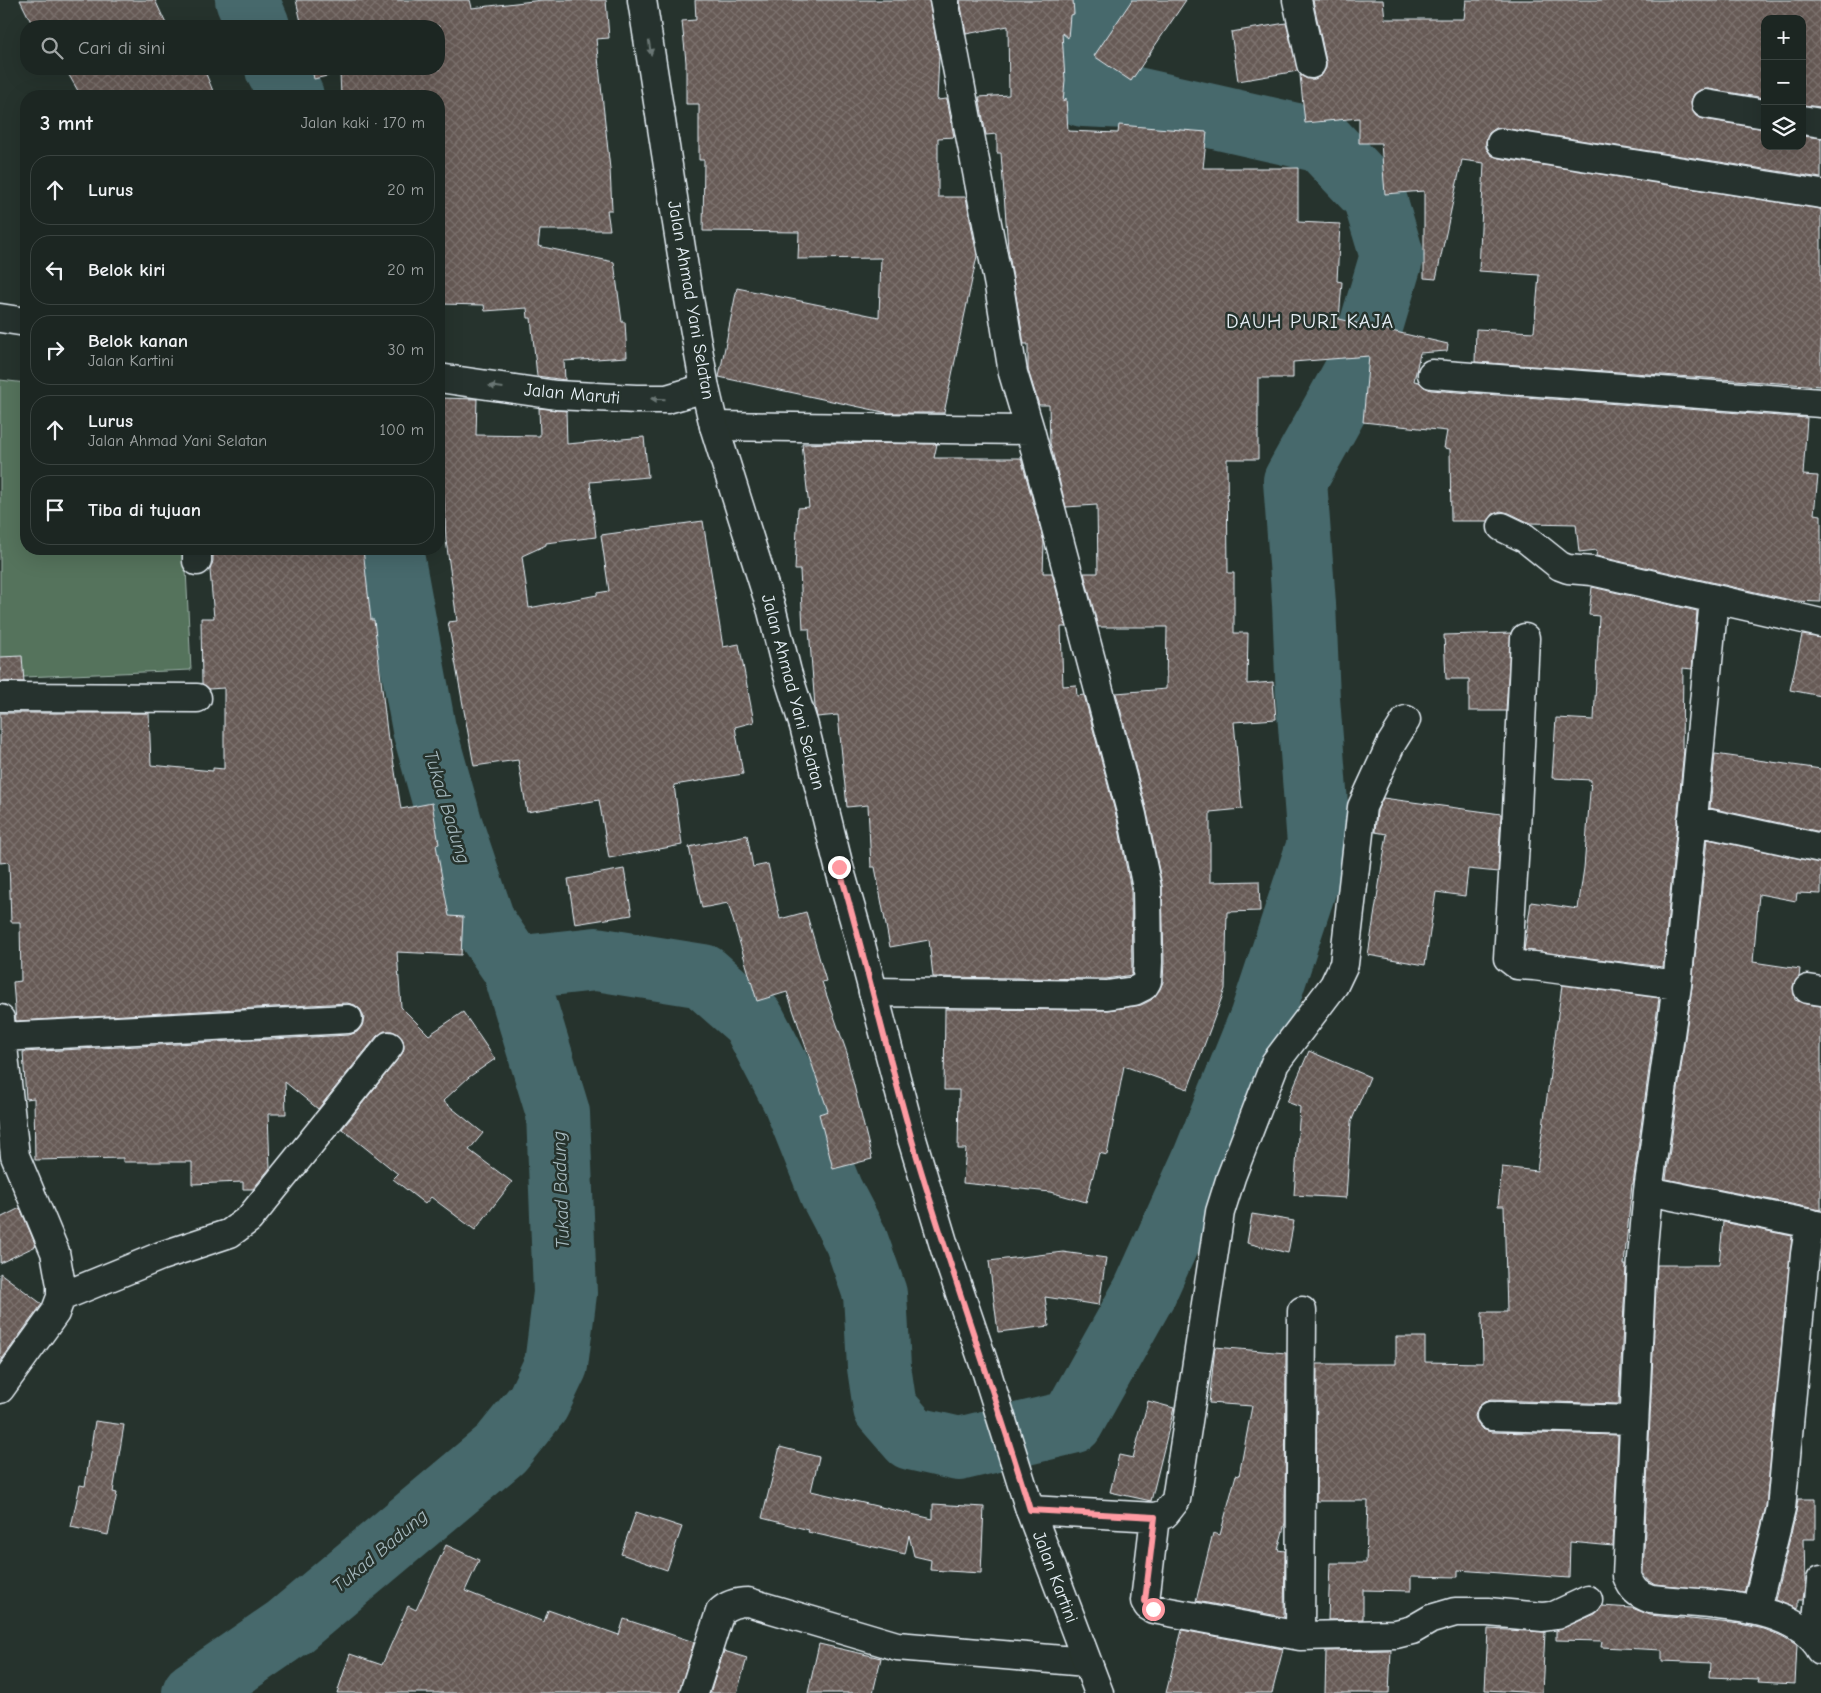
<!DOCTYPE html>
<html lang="id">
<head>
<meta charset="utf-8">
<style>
  body { margin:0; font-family:"Comic Neue",sans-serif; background:#252e2a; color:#f1f3f6 }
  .controls { position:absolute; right:15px; top:15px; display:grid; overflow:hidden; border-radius:10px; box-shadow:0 5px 20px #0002 }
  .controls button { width:45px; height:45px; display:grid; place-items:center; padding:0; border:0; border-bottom:1px solid #3a4340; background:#1c2622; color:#f1f3f6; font:25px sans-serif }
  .stop { position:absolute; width:15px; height:15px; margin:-11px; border:4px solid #ff9aa2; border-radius:50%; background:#fff }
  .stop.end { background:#ff9aa2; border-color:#fff; box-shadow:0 1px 5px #0008 }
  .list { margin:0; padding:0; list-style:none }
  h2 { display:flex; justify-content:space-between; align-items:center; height:65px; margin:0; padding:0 20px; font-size:21px }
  h2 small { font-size:16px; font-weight:400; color:#a0a5a5 }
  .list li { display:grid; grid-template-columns:32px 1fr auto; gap:15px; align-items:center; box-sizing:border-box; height:70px; margin:0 10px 10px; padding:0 10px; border:1px solid #3a4340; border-radius:20px }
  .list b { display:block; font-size:19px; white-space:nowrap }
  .list p { margin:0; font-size:16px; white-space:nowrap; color:#a0a5a5 }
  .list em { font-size:16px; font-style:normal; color:#a0a5a5 }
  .icon { flex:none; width:28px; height:28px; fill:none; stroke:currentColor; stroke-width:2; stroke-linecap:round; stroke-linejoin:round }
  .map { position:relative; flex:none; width:1821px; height:1693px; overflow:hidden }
  .search { position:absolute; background:#1c2622; box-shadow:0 5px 20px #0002; left:20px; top:20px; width:425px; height:55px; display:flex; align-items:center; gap:12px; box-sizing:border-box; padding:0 18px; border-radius:20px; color:#a0a5a5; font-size:19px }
  .panel { position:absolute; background:#1c2622; box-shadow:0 5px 20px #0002; left:20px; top:90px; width:425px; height:465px; border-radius:20px }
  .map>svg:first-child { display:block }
  .park { fill:#55735c; stroke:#9eb2aa }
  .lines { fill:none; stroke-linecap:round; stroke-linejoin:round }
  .river { stroke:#46696c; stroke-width:64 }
  .building { fill:url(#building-cross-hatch); stroke:#e8f1f8 }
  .minor-casing { stroke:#e8f1f8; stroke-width:31 }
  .major-casing { stroke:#e8f1f8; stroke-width:31 }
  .minor { stroke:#26332d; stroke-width:28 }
  .major { stroke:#26332d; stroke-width:28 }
  .oneway { fill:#6a7674 }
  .route { stroke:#ff9aa2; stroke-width:6 }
  .labels { text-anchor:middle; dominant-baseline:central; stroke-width:5; stroke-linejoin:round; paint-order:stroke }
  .street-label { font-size:18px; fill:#e8f1f8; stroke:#26332d }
  .water-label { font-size:19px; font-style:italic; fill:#a7bbc0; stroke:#26332d }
  .quarter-label { font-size:20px; letter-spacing:1px; fill:#e8f1f8; stroke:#26332d }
</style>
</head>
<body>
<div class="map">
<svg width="1821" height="1693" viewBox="0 0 1821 1693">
  <defs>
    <pattern id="building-cross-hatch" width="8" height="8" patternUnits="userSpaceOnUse" patternTransform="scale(1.25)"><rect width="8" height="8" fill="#665a55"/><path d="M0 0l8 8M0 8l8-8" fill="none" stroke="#7c726e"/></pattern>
  </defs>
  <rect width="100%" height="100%" fill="#26332d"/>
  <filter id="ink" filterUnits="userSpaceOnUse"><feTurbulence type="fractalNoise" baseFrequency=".02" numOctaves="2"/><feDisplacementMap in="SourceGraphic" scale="10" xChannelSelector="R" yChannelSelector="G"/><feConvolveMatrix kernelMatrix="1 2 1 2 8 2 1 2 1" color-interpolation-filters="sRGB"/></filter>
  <g filter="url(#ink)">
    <!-- park -->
    <path class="park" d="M0,380l26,3v166h159l6,121 -191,8z"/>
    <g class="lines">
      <!-- river -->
      <path class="river" d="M247,0l11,26
        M277,69l15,27
        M514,968l82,-9 107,17 50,44 41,79 37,93 25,48 19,54 4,73 6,41 26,30 48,11 113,-27 73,-131 59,-131 57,-141 58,-175 -11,-145 -4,-95 -9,-123 65,-117 32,-108 -18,-60 -52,-55 -195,-44 -44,-2 -11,-39 24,-43 16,-13
        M194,1693l94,-65 213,-179 37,-46 18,-38 9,-72 -7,-180 -44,-145 -30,-44 -33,-98 -27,-97 -33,-180"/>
    </g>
    <!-- building -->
    <path class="building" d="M20,0h135l12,26h-134z
      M296,0h174l2,8 70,-8h64l3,38 -13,1 14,130 2,41h-5l3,20h-70l-2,16 76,16 8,60h3l2,35 -63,4 1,19 -28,-4 -6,-58h-3l-1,-10 -42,3 -1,-6 -45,-1v-208h-98l-1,-23 -26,6 -2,-10h127v-43h-137z
      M695,0h234l10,56 -2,44 10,-1 7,38 -16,1v59h28l11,59 -33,157h-56l-169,-36 18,-89 142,29 2,-59 -83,1 1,-27 -96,-1 1,-71h-5v-56h-13v-42l-4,-41 14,-1z
      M960,0h113l1,14 -4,1 -2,23 -6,-5 3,47 -2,22 3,-4 2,33 50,2 1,-8 88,7 -4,36h95v54l42,2 -3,57 5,1 -3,37 109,25 -1,7 -27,2 -6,28 5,1 5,5 7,3 376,28 -4,57 15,1 -4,38 7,1v87l-26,-1 -199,-45 1,-6 -18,2 -3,-28 -46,-1 -21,-10 -8,-2 -8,3 -5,7h-37l-1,-72 -6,-1 3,-17 -84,-9 6,-66 -76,6v16h-35v81h-31l1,114h6v60h14l-1,51 26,-2 3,37 -42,3 8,87 -32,3v70l49,-1 1,30 -33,1 -2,77 -37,100 -64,-23 -17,89 -8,-2 -13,49 -36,-10 -87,-9 3,-34h-8l1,-59h-15l1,-81 164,1 32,-5 10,-5 9,-11 3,-7 1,-20 -2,-77 -15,-73 -31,-119 50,-4 1,-62h-69l-14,-54h14l-1,-68 -31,2 -16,-64 -1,-38h-10l-11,-35v-26h-4l-16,-96 -7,-95h-4v-19l-11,1 -7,-38 30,-2 -1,-69 -42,8z
      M1132,0h54l-55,81 -37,-25z
      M1313,0h70l2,19h79l2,-19h355v107l-19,-2v-86h-37v79l-57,-9 -8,1 -6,4 -3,8 1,8 4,6 7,3 62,10v17h37v-10l19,2v40l-318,-50h-7l-7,5 -3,8v7l5,7 8,3 322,51v177l-346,-24 1,-33 58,3 5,-57 -60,-4 5,-108 -22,-3 -26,119 -12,-1v-87l-39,3 -4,-51h-22v-25l-54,5 -5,-48 7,4h8l7,-4 4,-7v-7z
      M1286,23l12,48 -60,10 -7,-49z
      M55,69h149l11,27h-134l-15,-26 -8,4z
      M441,398l36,1 -1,36 64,1 -1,-28 27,3 1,33 77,-7 4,40 -58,5 6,55 -50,6v2l-24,11 7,52 68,-13v-2l12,-2 -8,-56 102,-14 20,126 16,-3 15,78 -19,5 8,47 -69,11 8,60 -73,13 -10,-58 -72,12 -9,-52 -44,6 -26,-144 9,-1 -11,-81 -2,-43h-5z
      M831,443l106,1 -3,14h87l23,84 -1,31h9l14,54h-5l2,59 13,-1 1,11 7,-1 33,124 14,71 1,85 -26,4 -173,-2 -4,-37 -39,7 -15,-80h-4l-3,-62 -21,2 -9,-92 -21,2 -2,-10 -6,-78h-6l-3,-59h-5l3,-62 11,-1 -7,-63z
      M213,549h150l8,71h3l14,120h2l11,69 31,-6 7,41 -3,1 13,71 14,1 -2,38 -64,-3 4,55 28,28 34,-23 32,47 -26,18 -26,24 40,32 -14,17 43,32 -37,48 -44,-33 -6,7 -32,-25 5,-5 -56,-45 59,-74 3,-7 -1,-8 -5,-6 -6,-3h-8l-7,5 -59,73 -33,-27 1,32h-18l2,54 -17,21h-10v-7l-51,2v-22h-69v-4l-88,2 -1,-62 -8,1 -3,-47 326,-17 8,-3 5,-6 2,-8 -3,-8 -6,-5 -8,-2 -331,18 -3,-39 8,-1 -1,-59h-9l-2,-60 -9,1v-150h149l2,52 62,6v-3l11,1v-81l-15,1 -7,-5 -1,-66h13l-4,-48 3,-9z
      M1592,587l105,24 -5,58 -9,-1 -1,81h2l-21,218 -139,-17 7,-48 47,7 6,-41 7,-88 -39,-2 4,-60 38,2 5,-104 -10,-1z
      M1511,633l-5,78h-37v-32h-23l-2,-44z
      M1802,635l19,3v58l-31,-6z
      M22,656l2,26 -24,-1v-24z
      M1715,754l106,15v63l-111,-24z
      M1383,798l118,16 -3,58 -30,-3 -3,27 -29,-4 -11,73 -57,-10 19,-121 -12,-2 2,-21z
      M747,835l6,32 15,-3 12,55 26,-7 20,69 -4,1 26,74 -1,1 25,102 -39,10 -14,-55 9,-3 -41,-119 -30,9 -29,-98 -26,5 -13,-61z
      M1707,839l114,24v31l-24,-1 -1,8 -37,-7 -6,68 47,7 -1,8 -3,3 -3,6 2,14 11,4 15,2v204l-155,-31 26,-192z
      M624,869l8,46 -57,9 -7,-45z
      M1562,985l97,13 -26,186h-1l-8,81h2l-7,139 -128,-4 -7,2 -6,5 -3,9 2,7 5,6 9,3 127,3 -5,111 -43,-4 -1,36 -111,-8v7l-47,-1v15l-48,-1v29l-35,1 2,-57h36l2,-62h-52l1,-137h79v-27h29v25l58,1 -1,-51h25l-3,-106h-6l4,-39 35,4z
      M1309,1051l61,26 -19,45 -5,76 -52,-3 6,-88 -13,-5z
      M20,1208l16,38 -36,17v-45z
      M1252,1214l42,7 -6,32 -41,-10z
      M1723,1222l69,14 -26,270 -22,87 -89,-9 -8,-5 -4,-6 14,-308h62z
      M1063,1252l43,6 -7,47 -54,-8 4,29 -51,6 -9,-71z
      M0,1273l42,31 -42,58z
      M1215,1347l71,6 -1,170 -7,27 7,1 -1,66 -88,-16 17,-68 7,2 16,-60 3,1 13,-70 -43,-3z
      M1148,1401l26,7 -23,93 -41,-9 9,-37 14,3z
      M95,1421l29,4 -11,67 4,1 -9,42 -37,-8 9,-42 5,1z
      M780,1447l39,10 -8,34 122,28v-15l51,3 -3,66 -51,-3 1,-10 -17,-4 -5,-21 -4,19 -97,-22 1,-2 -47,-12z
      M1798,1499h17v40h-11l1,44 -2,17h-5v9l-23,-9 21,-87z
      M636,1512l46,15 -15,43 -46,-16z
      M446,1545l33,15 -14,31 79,31 4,-12 71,25 5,-16 70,23 -15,51h-342l13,-39 32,11 26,-59 8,4z
      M1602,1606l30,2 18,7 91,9 23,5 18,7 15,9 -2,39 -37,-2 1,-3 -49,-2 1,-14 -49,-2v-11l-61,-3 1,-6 -46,-1v-9l39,-17z
      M1488,1629l57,3 -3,61 -57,-3z
      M1182,1630l101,19 -11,44h-106z
      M819,1644l62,14 -8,35h-65z
      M1391,1650l-2,43h-64l1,-42z
      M724,1651l23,7 -10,35h-27z"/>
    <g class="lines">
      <defs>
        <path id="minor" d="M1297,0l14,64
          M1706,104l59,10
          M1802,120l19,3
          M1501,143l320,51
          M0,318l26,4
          M1432,374l389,29
          M439,378l117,17 80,4h31l38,-11
          M714,426l316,4
          M1502,527l23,11 35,28 8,3 24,2 229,52
          M197,549v12
          M1714,599l-37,386 -29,206 -6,67 -15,318c5,13 10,18 24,23 50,6 142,2 170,51
          M1525,638l-8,172 -9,148 9,7 17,1 143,19
          M0,697l197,1
          M1692,820l129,28
          M1808,989l13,2
          M873,992l234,3 27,-4 10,-5 3,-5 1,-19 -1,-74 -15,-73 -102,-385 -17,-57 -14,-87 -55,-286
          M0,1019l15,137 40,96 6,33v12l-6,16 -55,76
          M2,1037l346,-18
          M1648,1191l173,35
          M61,1297l100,-41 69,-23 19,-14 140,-173
          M1491,1416l143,4
          M1030,1510l125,7 10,-3 11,-14 44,-288 11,-35 44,-114 59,-78 10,-21 18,-157 29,-63 15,-24
          M1155,1517l-10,84 3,5 5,3 147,27 96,-2 16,-4 19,-11 24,-7h33l55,5 13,-2 32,-15
          M1756,1610l25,-101 24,-255 5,-31
          M1300,1636l2,-325
          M1815,1640l6,-60
          M694,1693l26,-81c8,-8 17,-10 28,-10l149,44 189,16"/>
        <path id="major" d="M642,0l46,293 17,95 9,38 58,185 15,61 17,54 35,141 18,63 55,209 33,110 42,124 43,137 69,183"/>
      </defs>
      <!-- minor casing -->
      <use href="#minor" class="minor-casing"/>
      <!-- major casing -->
      <use href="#major" class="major-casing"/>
      <!-- minor -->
      <use href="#minor" class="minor"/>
      <!-- major -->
      <use href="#major" class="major"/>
    </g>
    <!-- one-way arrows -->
    <defs><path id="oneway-solid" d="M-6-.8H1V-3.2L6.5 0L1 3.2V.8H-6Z" transform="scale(1.25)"/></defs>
    <g class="oneway">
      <use href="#oneway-solid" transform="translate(650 48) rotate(81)"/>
      <use href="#oneway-solid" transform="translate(496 387) rotate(-172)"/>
      <use href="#oneway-solid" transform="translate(658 399) rotate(-179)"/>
    </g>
  </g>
  <g class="lines" filter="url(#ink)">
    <!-- route -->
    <path class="route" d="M839,867c26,90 47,182 73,273 36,125 81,246 118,370l125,7 -10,84 3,5 5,3"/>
  </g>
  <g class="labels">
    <!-- street labels -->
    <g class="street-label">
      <text transform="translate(691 300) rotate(80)">Jalan Ahmad Yani Selatan</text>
      <text transform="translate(572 394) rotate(5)">Jalan Maruti</text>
      <text transform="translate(793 692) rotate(75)">Jalan Ahmad Yani Selatan</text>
      <text transform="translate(1055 1577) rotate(69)">Jalan Kartini</text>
    </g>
    <!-- water labels -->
    <g class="water-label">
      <text transform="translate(447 807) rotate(73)">Tukad Badung</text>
      <text transform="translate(561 1190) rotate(-92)">Tukad Badung</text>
      <text transform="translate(380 1551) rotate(-40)">Tukad Badung</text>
    </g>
    <!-- quarter labels -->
    <g class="quarter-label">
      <text x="1310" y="321">DAUH PURI KAJA</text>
    </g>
  </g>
</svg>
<div class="controls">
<button>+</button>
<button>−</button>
<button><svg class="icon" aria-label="layers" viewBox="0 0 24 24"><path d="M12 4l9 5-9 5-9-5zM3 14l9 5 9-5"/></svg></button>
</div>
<div class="stop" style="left:1153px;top:1609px"></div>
<div class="stop end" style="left:839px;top:867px"></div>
<div class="search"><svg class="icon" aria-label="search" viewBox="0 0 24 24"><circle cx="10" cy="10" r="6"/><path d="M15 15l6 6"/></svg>Cari di sini</div>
<section class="panel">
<h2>3 mnt<small>Jalan kaki · 170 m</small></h2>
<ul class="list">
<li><svg class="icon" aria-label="ahead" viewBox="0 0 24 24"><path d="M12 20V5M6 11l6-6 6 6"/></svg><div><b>Lurus</b></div><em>20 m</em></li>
<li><svg class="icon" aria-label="left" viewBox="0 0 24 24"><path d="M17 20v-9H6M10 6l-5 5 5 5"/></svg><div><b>Belok kiri</b></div><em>20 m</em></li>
<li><svg class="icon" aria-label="right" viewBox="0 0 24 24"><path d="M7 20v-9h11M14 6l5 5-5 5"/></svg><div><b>Belok kanan</b><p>Jalan Kartini</p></div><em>30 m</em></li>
<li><svg class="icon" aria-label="ahead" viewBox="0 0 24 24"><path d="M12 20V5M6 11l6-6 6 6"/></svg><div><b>Lurus</b><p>Jalan Ahmad Yani Selatan</p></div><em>100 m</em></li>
<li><svg class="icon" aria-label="arrive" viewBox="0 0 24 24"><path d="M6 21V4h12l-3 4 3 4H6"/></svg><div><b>Tiba di tujuan</b></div></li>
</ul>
</section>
</div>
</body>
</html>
